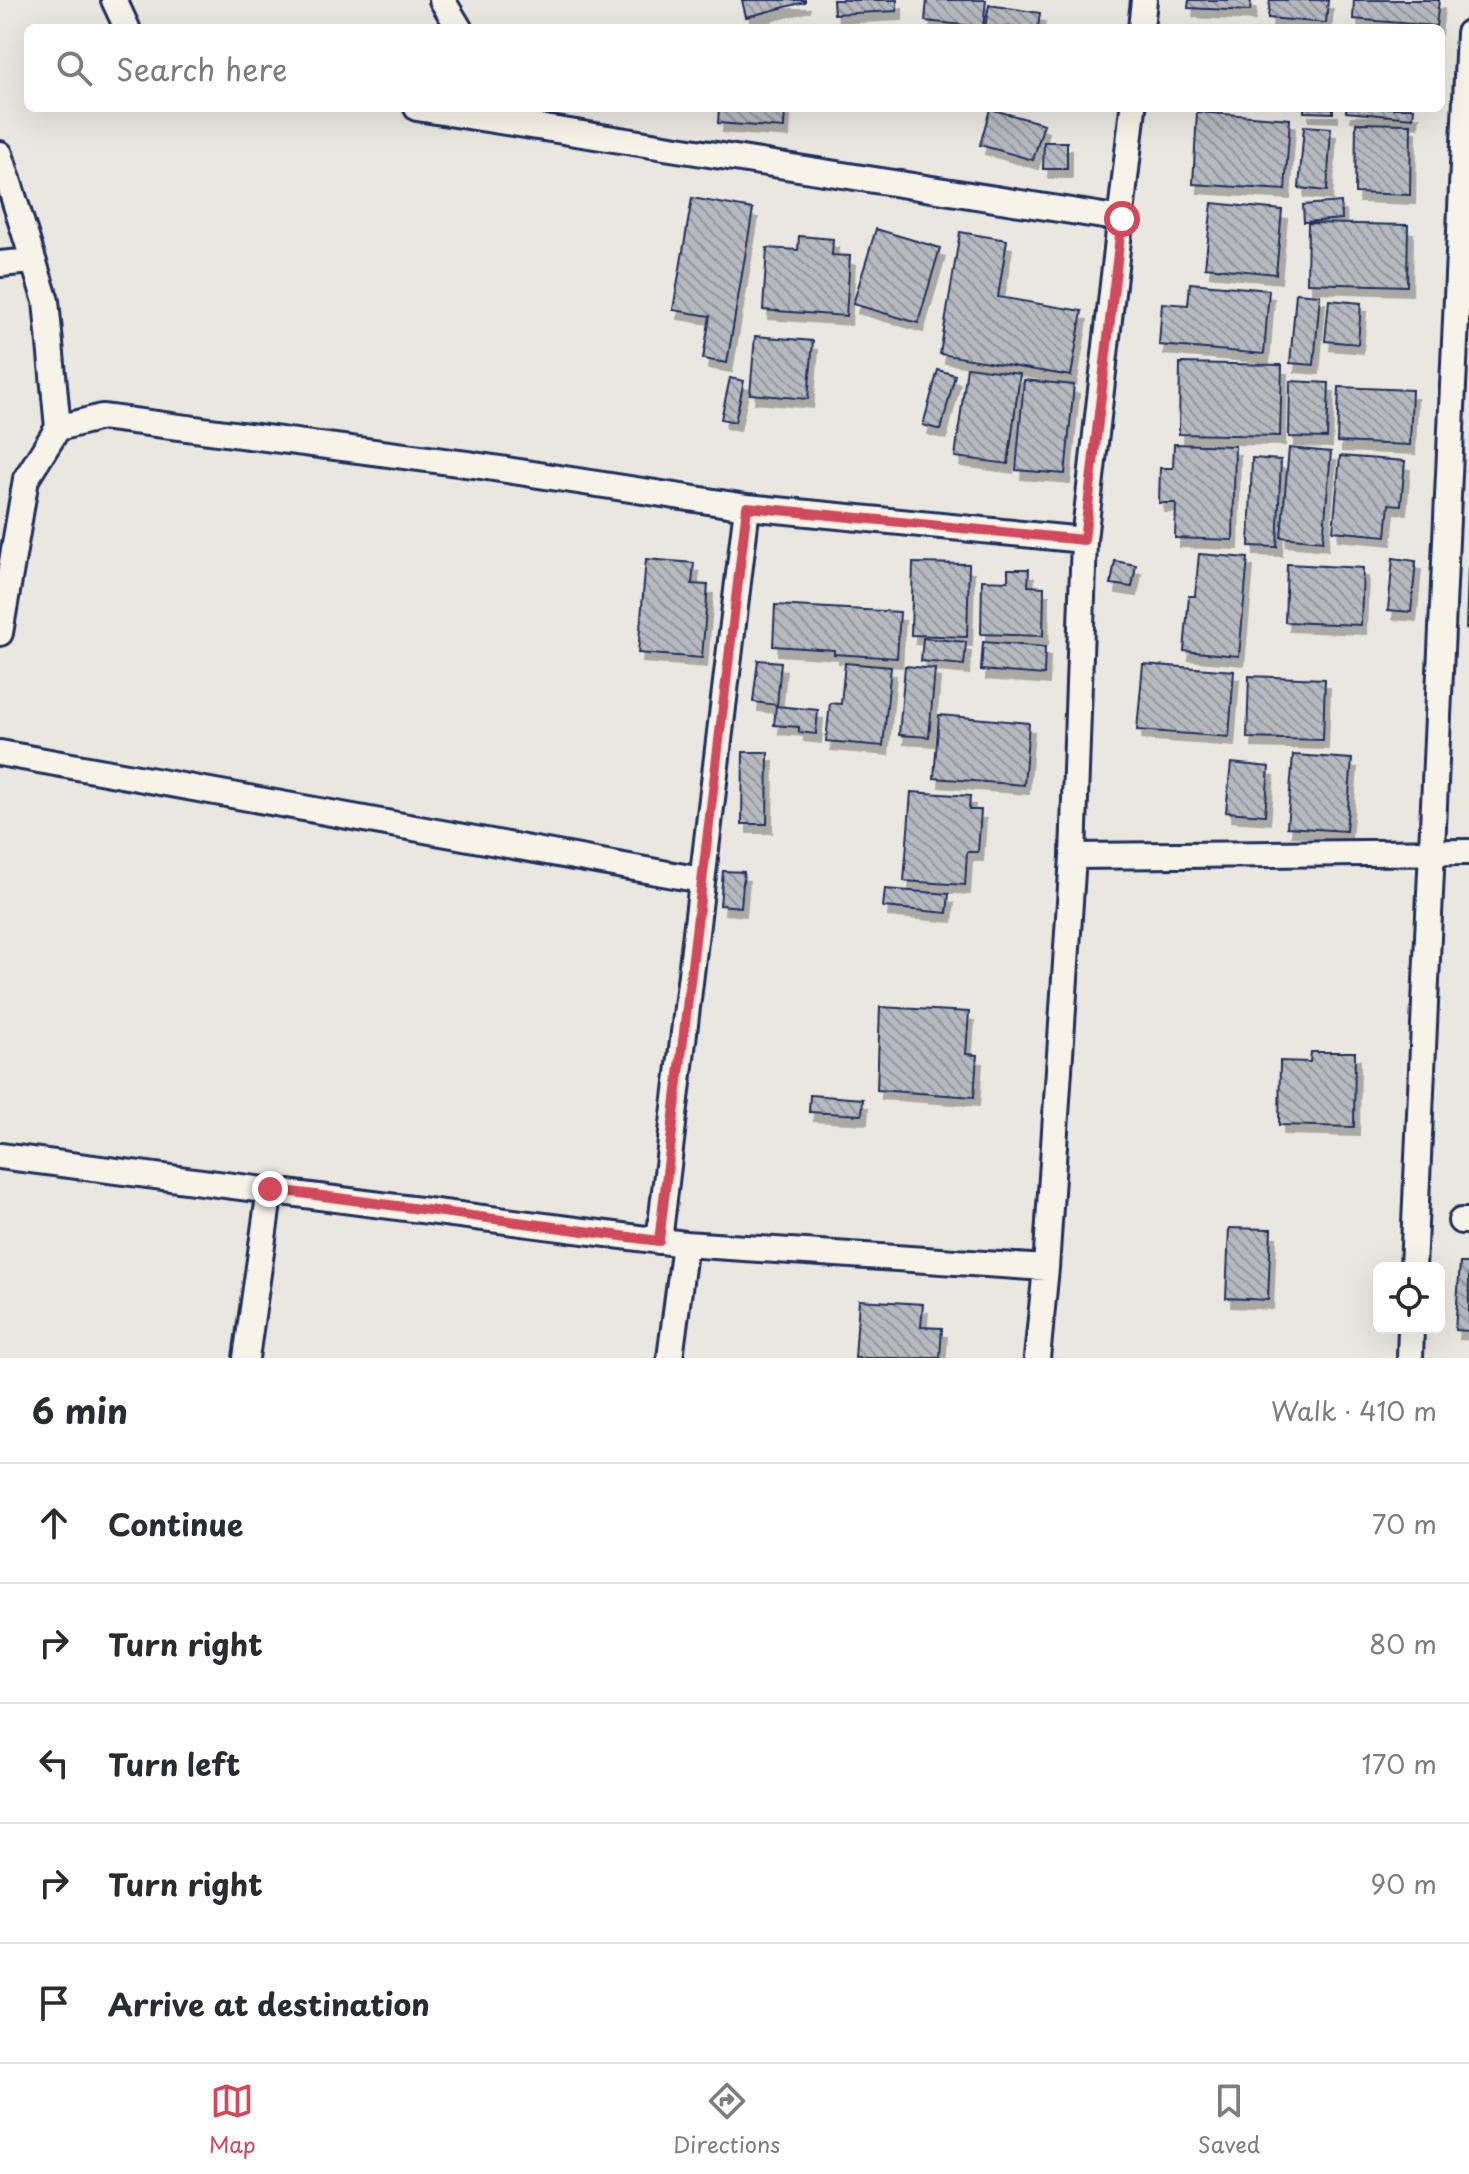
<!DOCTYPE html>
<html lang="en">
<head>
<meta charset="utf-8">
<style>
  body { margin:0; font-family:"Playpen Sans",sans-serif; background:#f7f7f7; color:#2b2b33 }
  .controls { position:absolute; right:24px; bottom:24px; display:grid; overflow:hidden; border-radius:12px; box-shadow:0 8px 32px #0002 }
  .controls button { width:72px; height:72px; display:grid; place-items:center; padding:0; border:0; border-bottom:2px solid #e1e1e2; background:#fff; color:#2b2b33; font:40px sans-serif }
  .stop { position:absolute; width:24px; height:24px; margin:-18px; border:6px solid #d1495b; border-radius:50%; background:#fff }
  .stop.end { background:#d1495b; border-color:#fff; box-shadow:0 2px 8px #0008 }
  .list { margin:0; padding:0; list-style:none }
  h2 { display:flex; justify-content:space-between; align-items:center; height:104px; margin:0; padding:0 32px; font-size:34px }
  h2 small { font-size:26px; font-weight:400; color:#7c7c81 }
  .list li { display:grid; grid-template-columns:52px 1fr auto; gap:24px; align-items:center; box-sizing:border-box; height:120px; padding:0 32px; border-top:2px solid #e1e1e2 }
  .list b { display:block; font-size:30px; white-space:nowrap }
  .list em { font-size:26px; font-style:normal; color:#7c7c81 }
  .icon { flex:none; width:44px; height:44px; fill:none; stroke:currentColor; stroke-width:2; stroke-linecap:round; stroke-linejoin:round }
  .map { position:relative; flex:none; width:1469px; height:1358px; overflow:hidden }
  .search { position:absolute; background:#fff; box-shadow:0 8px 32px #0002; left:24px; right:24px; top:24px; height:88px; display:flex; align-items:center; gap:20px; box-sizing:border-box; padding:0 28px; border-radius:12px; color:#7c7c81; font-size:30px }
  .sheet { height:704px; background:#fff }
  nav { display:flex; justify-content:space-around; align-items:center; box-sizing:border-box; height:112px; border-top:2px solid #e1e1e2; background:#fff; font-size:22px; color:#7c7c81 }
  nav a { display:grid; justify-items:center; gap:4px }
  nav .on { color:#d1495b }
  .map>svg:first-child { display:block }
  .building { fill:url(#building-back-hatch); stroke:#1b2f5e; stroke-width:2; filter:url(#shadow) }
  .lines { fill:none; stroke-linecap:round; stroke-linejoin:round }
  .minor-casing { stroke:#1b2f5e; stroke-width:30 }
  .minor { stroke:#f7f3e8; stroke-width:24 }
  .route { stroke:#d1495b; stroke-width:10 }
</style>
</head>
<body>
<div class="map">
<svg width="1469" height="1358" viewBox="0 0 1469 1358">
  <defs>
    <pattern id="building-back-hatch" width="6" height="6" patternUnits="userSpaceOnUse" patternTransform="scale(2)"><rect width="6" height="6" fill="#b6babf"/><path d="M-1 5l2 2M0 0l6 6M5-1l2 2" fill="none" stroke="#93989e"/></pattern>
    <filter id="shadow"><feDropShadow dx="5" dy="9" stdDeviation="0" flood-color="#0004"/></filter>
  </defs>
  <rect width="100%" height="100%" fill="#eae7e0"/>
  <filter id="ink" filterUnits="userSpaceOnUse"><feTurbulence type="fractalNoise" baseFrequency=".0125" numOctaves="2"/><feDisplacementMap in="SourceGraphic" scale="16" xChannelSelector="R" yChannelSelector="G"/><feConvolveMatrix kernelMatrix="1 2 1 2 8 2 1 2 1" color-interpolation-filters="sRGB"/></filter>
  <g filter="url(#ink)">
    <!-- building -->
    <path class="building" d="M742,0h63v2l-59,15z
      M833,0h64v11l-63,3z
      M927,0h59l-3,27 -58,-6z
      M1189,0h62l-1,11 -62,-3z
      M1270,0h58l-2,23 -58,-5z
      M1354,0h85l-3,26 -83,-7z
      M989,5l51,8 -2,15 -53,-1z
      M719,108h66l-1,20 -66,-5z
      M1304,108h29v5l-29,-1z
      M1346,108h68l-1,10 -67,-6z
      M990,109l54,15 -11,36 -53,-15z
      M1197,112l93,7 -5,71 -92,-6z
      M1356,123l55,1 -1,71 -55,-2z
      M1304,126l27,2 -4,63 -28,-3z
      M1044,142h23v27h-24z
      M692,198l61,11 -26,154 -24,-4 7,-43 -37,-6z
      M1341,202l1,17 -38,3 -1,-17z
      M1212,203l70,7 -6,64 -71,-7z
      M1308,223l100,2 -1,61 -100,-3z
      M876,229l64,19 -22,75 -65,-19z
      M960,232l47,8 -9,57 84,14 -11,65 -131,-22z
      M799,236l34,3 -1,16 18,1 -4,60 -83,-6 4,-62 31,2z
      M1190,283l79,7 -5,64 -105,-9 3,-42 26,2z
      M1296,293l24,2 -6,70 -24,-2z
      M1329,300l32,3 -3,41 -33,-3z
      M755,336l58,5 -5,58 -58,-5z
      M1180,363l102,2 -2,71 -101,-2z
      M967,367l53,7 -12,90 -53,-7z
      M938,370l17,5 -14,55 -18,-5z
      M730,378l14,3 -9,41 -14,-3z
      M1024,380l50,5 -9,89 -49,-4z
      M1290,381l39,2 -2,55 -38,-1z
      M1339,387l73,3 -2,55 -73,-3z
      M1174,444l61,2 -2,94 -58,-2 1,-35h-17l1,-35h13z
      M1289,448l42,4 -8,89 -42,-4z
      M1340,456l65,5 -4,44 -12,-1 -3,32 -53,-5z
      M1252,458l29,2 -4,87 -28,-1z
      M1199,554l49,4 -9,98 -55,-5 5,-55h6z
      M1393,558l23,3 -5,51 -23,-2z
      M646,559l48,4 -2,21 16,1 -6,73 -64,-5z
      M1115,561l21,4 -4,22 -21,-3z
      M913,563l56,1 -2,73 -56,-2z
      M1287,564l76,4 -2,57 -76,-3z
      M1468,568h1v62l-3,-1z
      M1008,569h21l-1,17 16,1 -1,49 -62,-2 1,-54 26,1z
      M775,605l125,7 -3,46 -63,-4v-4l-61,-4z
      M923,638l43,4 -2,23 -43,-4z
      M983,642l62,5 -1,28 -63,-5z
      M758,660l23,2 -4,43 -24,-3z
      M845,663l46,4 -8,79 -57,-5 4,-38 11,1z
      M1143,664l91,7 -5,66 -92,-7z
      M905,666l30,3 -6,68 -30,-2z
      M1249,676l76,3 -2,61 -76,-2z
      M776,706l42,4 -2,24 -17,-2v-5l-25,-2z
      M939,715l90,8 -5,62 -90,-7z
      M743,752h25l-1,72h-25z
      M1293,755l59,4 -6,72 -59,-4z
      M1231,763l38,4 -4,48 -39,-3z
      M911,792l59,4 -1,14h12l-3,42h-11l-2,33 -61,-4z
      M723,871l21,1 -3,35 -21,-2z
      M885,889l64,5 -2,19 -64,-6z
      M880,1007l89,5 -3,42 11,1 -3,42 -97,-7z
      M1311,1052h44l-1,75 -75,-2 1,-64 30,1z
      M810,1095l53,4 -1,16 -53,-3z
      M1229,1228l42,1 -3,71 -42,-2z
      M1460,1263h9v68l-14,-1z
      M859,1300l64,4 -2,23 21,1 -2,30h-85z"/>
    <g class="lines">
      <defs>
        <path id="minor" d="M114,0l13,28
          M442,0l17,28
          M1141,28l3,-28
          M417,108l705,111
          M0,154l46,147 12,127
          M0,264l32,-3
          M0,633l26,-154 32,-51 44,-11 372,48 273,42 337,33
          M0,753l701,127
          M1073,856l396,-4
          M0,1156l685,88 361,24
          M1461,1221h8
          M659,1241l88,-734
          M1413,1268l56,-1235
          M246,1358l24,-169
          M670,1358l15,-114
          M1037,1358l9,-90 27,-412 11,-316 49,-432
          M1410,1358l1,-30"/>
      </defs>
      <!-- minor casing -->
      <use href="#minor" class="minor-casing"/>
      <!-- minor -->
      <use href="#minor" class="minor"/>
    </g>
  </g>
  <g class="lines" filter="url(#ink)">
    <!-- route -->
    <path class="route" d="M270,1189l389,52 88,-734 337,33 38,-321"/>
  </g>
</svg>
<div class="controls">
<button><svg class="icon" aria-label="locate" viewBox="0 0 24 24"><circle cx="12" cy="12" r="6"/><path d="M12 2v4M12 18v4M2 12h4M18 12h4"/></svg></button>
</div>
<div class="stop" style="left:1122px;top:219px"></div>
<div class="stop end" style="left:270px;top:1189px"></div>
<div class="search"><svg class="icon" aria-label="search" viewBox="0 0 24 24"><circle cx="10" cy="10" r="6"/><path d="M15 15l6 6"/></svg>Search here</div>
</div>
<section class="sheet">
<h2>6 min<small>Walk · 410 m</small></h2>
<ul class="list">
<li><svg class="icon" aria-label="ahead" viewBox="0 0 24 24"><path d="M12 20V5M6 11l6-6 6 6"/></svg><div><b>Continue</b></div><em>70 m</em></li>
<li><svg class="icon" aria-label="right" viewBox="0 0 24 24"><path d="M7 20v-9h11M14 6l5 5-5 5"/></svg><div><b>Turn right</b></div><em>80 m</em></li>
<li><svg class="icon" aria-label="left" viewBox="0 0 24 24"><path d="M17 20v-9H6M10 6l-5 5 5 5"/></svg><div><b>Turn left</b></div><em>170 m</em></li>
<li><svg class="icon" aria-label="right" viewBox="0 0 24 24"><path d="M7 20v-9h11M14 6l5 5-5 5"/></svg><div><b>Turn right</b></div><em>90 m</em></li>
<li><svg class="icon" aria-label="arrive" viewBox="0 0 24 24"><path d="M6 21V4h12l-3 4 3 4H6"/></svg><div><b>Arrive at destination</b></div></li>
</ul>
</section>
<nav>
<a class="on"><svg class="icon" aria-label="map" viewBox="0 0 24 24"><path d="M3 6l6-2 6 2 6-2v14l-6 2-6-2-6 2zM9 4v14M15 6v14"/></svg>Map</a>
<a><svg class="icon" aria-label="directions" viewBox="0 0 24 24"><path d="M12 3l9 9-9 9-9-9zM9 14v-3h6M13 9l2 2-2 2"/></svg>Directions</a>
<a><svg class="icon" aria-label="saved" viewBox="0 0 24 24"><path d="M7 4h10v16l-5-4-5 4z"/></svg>Saved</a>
</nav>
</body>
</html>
